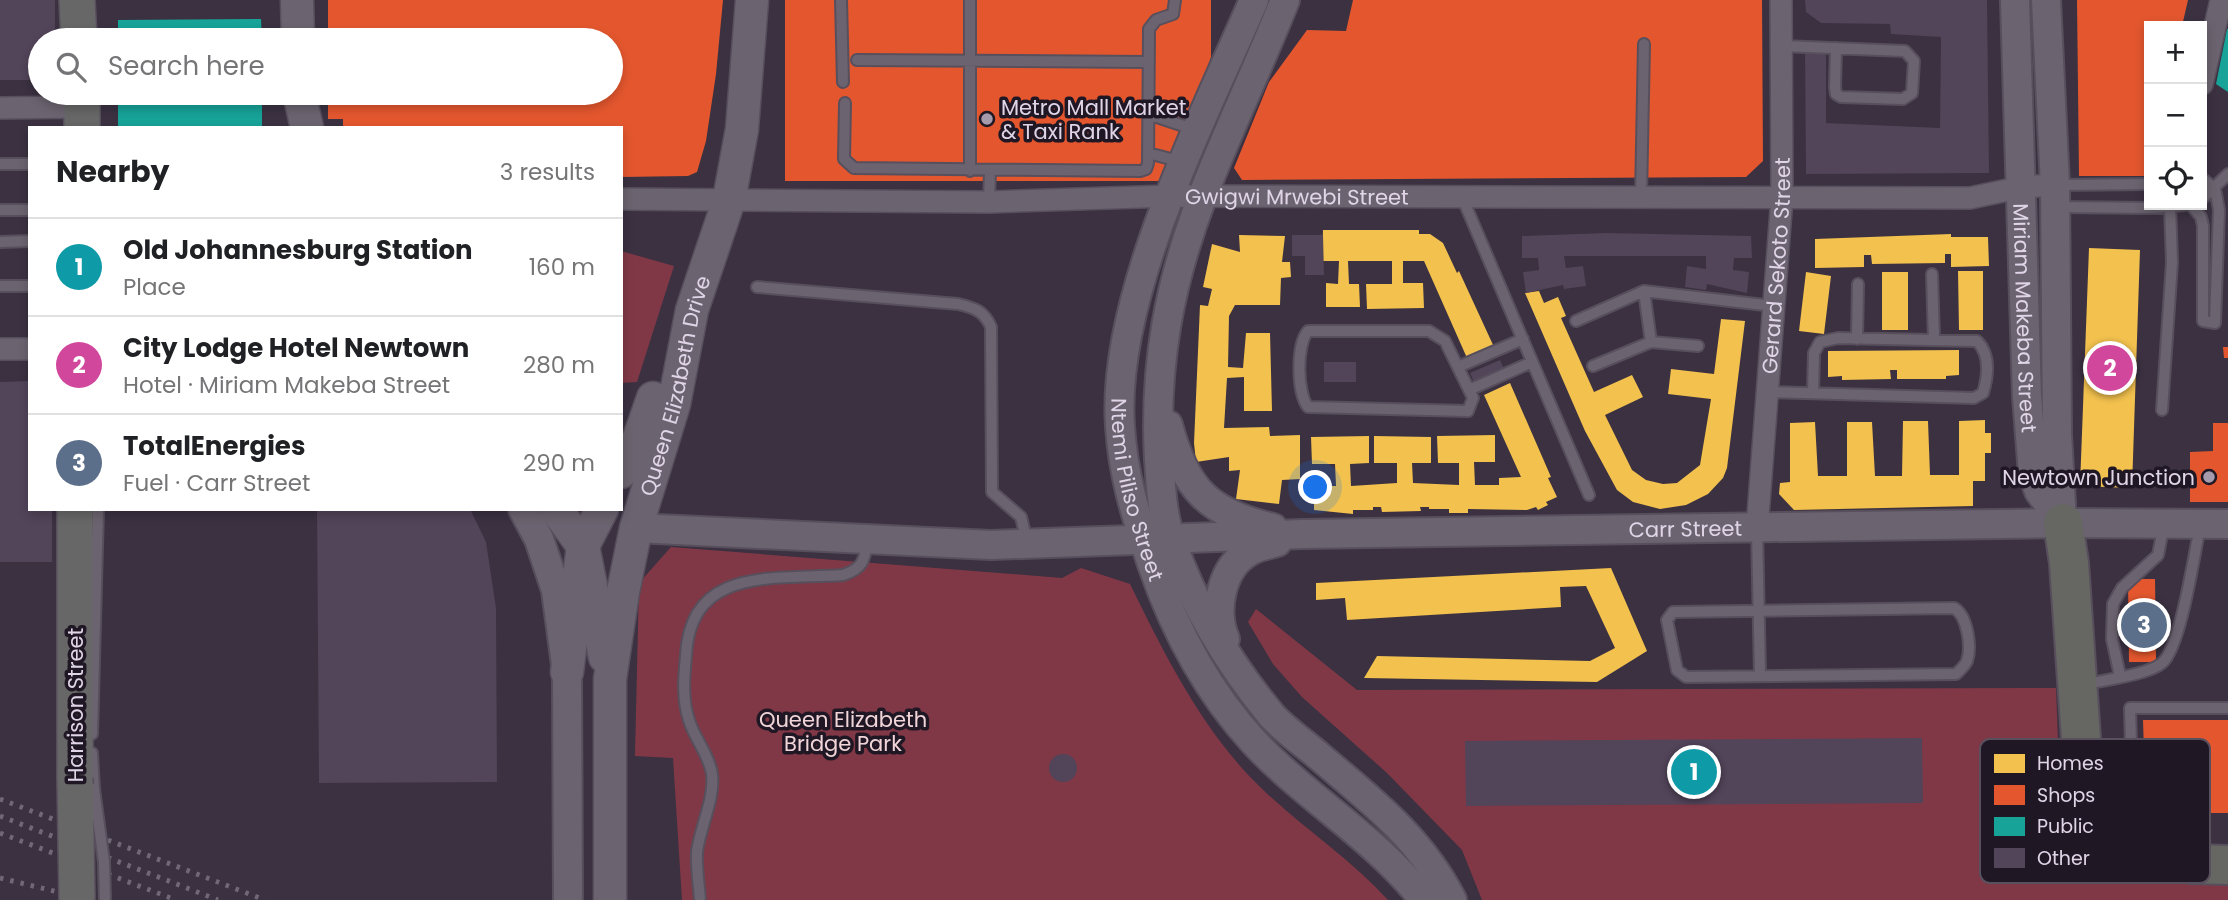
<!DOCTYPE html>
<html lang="en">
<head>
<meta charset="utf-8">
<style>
  body { margin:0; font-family:Poppins,sans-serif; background:#f6f6f6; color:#202124 }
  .controls { position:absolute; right:21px; top:21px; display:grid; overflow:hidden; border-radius:0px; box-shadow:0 4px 10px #0003 }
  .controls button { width:63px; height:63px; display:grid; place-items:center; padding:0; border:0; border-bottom:2px solid #e0e0e0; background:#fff; color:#202124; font:35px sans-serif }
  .you { position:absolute; left:1316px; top:488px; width:24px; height:24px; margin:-18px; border:5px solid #fff; border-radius:50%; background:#1a73e8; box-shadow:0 0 0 10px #1a73e833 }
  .badge { display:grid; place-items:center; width:46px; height:46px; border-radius:50%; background:#2563eb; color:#fff; font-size:23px; font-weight:700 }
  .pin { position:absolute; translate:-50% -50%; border:4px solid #fff; box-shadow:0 2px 7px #0006 }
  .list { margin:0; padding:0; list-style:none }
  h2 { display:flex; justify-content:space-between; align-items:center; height:91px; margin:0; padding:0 28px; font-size:30px }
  h2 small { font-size:23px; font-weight:400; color:#757577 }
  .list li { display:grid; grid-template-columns:46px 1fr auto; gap:21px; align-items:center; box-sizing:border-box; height:98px; padding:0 28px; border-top:2px solid #e0e0e0 }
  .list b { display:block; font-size:26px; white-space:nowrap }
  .list p { margin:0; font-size:23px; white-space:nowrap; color:#757577 }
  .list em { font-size:23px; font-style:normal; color:#757577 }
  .icon { flex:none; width:38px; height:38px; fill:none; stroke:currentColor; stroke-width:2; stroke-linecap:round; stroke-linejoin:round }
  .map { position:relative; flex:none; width:2228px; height:900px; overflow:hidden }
  .search { position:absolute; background:#fff; box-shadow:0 4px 10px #0003; left:28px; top:28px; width:595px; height:77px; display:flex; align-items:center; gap:18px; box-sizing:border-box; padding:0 24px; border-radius:38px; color:#757577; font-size:26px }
  .panel { position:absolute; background:#fff; box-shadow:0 4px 10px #0003; left:28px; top:126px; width:595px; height:385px; border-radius:0px }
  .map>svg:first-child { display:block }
  .green { fill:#813846 }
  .homes { fill:#f2c14e }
  .shops { fill:#e4572e }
  .public { fill:#17a398 }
  .building { fill:#524459 }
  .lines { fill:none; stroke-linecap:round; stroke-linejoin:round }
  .service-casing { stroke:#584f5d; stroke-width:14 }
  .minor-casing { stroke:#584f5d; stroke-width:24 }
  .tertiary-casing { stroke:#584f5d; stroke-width:32 }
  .secondary-casing { stroke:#584f5d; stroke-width:35 }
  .primary-casing { stroke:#584f5d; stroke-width:38 }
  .motorway-casing { stroke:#584f5d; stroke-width:42 }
  .service { stroke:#6b6470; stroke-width:10 }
  .minor { stroke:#6b6470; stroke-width:21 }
  .tertiary { stroke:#6b6470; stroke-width:28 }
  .secondary { stroke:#6b6470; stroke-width:32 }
  .primary { stroke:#686768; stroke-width:35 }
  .motorway { stroke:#666762; stroke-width:38 }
  .rail { stroke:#706874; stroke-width:5; stroke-dasharray:3.5 7; stroke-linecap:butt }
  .service-bridge-casing { stroke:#584f5d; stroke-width:14; stroke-linecap:butt }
  .primary-bridge-casing { stroke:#584f5d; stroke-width:38; stroke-linecap:butt }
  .service-bridge { stroke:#6b6470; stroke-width:10 }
  .primary-bridge { stroke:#686768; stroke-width:35 }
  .poi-dot { fill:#a69bad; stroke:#1f1724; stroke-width:2.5 }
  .labels { text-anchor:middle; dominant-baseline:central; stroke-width:7; stroke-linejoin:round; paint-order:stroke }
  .poi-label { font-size:21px; fill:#e0d4e7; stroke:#1f1724; text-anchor:start }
  .street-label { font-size:21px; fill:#e0d4e7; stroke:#1f1724 }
  .park-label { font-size:21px; fill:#f1d5d8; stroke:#1f1724 }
  .key { fill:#1f1724; stroke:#59505e; stroke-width:2 }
  .key-label { font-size:19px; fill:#e0d4e7 }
</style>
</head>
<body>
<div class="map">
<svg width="2228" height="900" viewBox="0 0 2228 900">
  <rect width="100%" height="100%" fill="#3b3141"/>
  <!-- green -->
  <path class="green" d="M621,251l53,15 -37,116 -16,1z
    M671,547l391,31 19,-10 49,16c32,65 63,128 111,183 44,50 102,84 147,133h-706l-9,-142 -38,-2 4,-173z
    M1256,609l101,81 699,-2 3,78 17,43 38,46 33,20 81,6v19h-746l-20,-50 -75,-77 -85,-76 -29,-33 -25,-42z"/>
  <!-- homes -->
  <path class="homes" d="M1323,230h96v4h11l13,9 14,30 2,-2 35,76 -27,11 -43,-97h-21v22h20l1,25 -57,1 -1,-25h26v-23h-44l1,23h10l1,23h-34v-24l12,1 1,-23h-17z
    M1951,234v3h37l1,29 -38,1v-13h-6v9l-73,1 -1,-9h-7v12l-49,1v-29z
    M1239,235l46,1 -3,26h8l1,15 -10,1 -1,27h-45l-6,11 -1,51 15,1 3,-35h24l2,78h-28v-34l-17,1 -3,50 45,-1 1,9 30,-1v44l-18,1 -3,24 -43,-5 4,-29 -11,1v-14l-33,5 -2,-19 6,-138 8,1 4,-17 -9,-2 9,-43 28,8z
    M2089,248l51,2 -8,238 -52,-2z
    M1958,271h25v59h-24z
    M1806,272l25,4 -7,58 -25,-3z
    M1882,272h26v58h-26z
    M1539,291l5,12 14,-6 8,19 -5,2 33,74 38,-17 11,22 -38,18 27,55 14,10 17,4 14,-1 23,-18 11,-66 -43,-5 3,-25 43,5 7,-55 24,2 -18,147 -4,10 -15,16 -22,11 -26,4 -27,-7 -16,-12 -32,-59 -60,-138z
    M1959,350v25l-13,1v3h-49v-9h-7l1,9 -49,1v-4l-14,1v-26z
    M1510,383l41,94 -3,1 9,19 -11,5 2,3 -10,5 -2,-3 -9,3 -59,-1v4h-19v-4h-20v-2h-9l1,4 -39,1 -1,-5h-8v3h-20v4l-39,-4v-24h22l-1,-22h-23l-1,-27 58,-1v27l-19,1 1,22 46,-3v-20h-23v-27l57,1v26h-19l1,20 46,2v-22h-21l-1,-27 58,-1v27h-21l1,23h24v-7l22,-1 -37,-82z
    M1985,420v13h6v20h-6v28h-12v25l-179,4 -15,-16 1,-11 10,-1v-59l25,-1 3,54h29v-54h25l3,54h27l1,-55h25l2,54h29v-54z
    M1611,568l36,83 -50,31 -233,-4 13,-22 213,5 25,-13 -29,-62 -26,1 1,20 -214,13 -2,-22 -29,2v-17z"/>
  <!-- shops -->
  <path class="shops" d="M328,0h395l-7,74 -10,67 -9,31 -9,4 -67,1v-49h-278v-9h-15v-26h283v-53h-283z
    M785,0h426v57l-43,124h-383z
    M1353,0h409l1,161 -17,16 -504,3 -8,-12 35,-86 38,-52 39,1z
    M2077,0h111l-6,26h-33v150h-70z
    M2223,347h5v11h-4z
    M2213,423h15v79h-38v-50l23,-1z
    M2128,579h27l1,83h-27z
    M2143,720h85v93h-82z"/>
  <!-- public -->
  <path class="public" d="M261,19l1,21h-144v-20z
    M2227,29h1v63l-12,-8z
    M118,93h144v35h-144z"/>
  <!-- building -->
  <path class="building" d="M0,0h55v40h-15v40h-40z
    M1805,0h182l2,173 -183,1 -1,-125h21v74l114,5 1,-91 -50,-3 -1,-10 -69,-1 -15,-11z
    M1606,233l145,3 1,22h-18l-1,12 16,2 -2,21 -40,-9 -1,6 -21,-3 2,-21 19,3v-13h-142l2,12 17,-2 3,20 -22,3 -1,-4 -37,8 -3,-21 16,-2 -1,-12h-16v-22z
    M1292,235h31l1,40h-19v-19h-13z
    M1500,360l4,9 -30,13 -4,-9z
    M1324,362h32v20h-32z
    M30,381v128h22v53h-52v-180z
    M317,509h153l16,33 10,66 1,174 -178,1z
    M1922,738l1,65 -457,3 -1,-65z
    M1049 768a14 14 0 1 1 28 0a14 14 0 1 1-28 0Z"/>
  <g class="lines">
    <defs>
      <path id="service" d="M841,0l2,82
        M970,0v171
        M1782,46l123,5 9,10 -2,32 -9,6 -62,-2 -5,-3 -1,-7 1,-39
        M857,60l292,2
        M845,103l-1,56 10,9 286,3 6,-2 2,-6 1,-134 7,-9 17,-6 2,-14
        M1148,114l48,16
        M1148,153l34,9
        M0,164h30
        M2058,185l91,-1
        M1462,197l127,298
        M1641,197l3,-153
        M2202,199l26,-25
        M989,202l1,-31
        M2191,205l10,12 2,9v95l12,2 4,-113 -4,-21 -13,-11
        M2058,207l95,1 31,-3
        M0,210h30
        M0,242l30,-1
        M1932,274l2,66
        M0,286h30
        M757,287l201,17c17,4 26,7 33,23l1,165 29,25 6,25
        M1644,291l7,51
        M1576,321l68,-30 129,15
        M1308,331h121l16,10 28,57 -5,13 -160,-4c-11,-14 -12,-62 0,-76z
        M1857,339l1,-55
        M1593,366l58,-24 47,4
        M1458,367l65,-28
        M1469,390l63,-28
        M1767,392l207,6 9,-5c5,-17 8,-38 -6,-52l-139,-3 -18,4 -6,11 -1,40
        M2162,410l10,-148 -2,-55
        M1757,529l3,147
        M1954,608c13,7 18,38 13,53 -2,5 -7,9 -11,13l-270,3 -9,-7 -10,-50 6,-8z
        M2120,676l-8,-37 1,-35 9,-16 36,-33 6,-31
        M2083,685c19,-5 65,-10 79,-22 19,-16 32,-109 38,-136
        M92,734l6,-225
        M92,753l2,36
        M2132,781l-2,-73h98
        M700,900c-1,-16 -4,-33 -3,-48 3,-25 18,-53 15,-78 -3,-20 -18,-36 -23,-54 -7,-21 -5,-43 -3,-64 4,-91 90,-76 157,-81 19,-6 22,-14 24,-34"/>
      <g id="minor">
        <path d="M2202,84l19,-84"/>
        <path d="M0,108l83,-1"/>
        <path id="s1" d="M621,199l368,3 181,-6 800,2 52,-11 33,-2"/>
        <path d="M0,349h30"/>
        <path id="s2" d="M1757,529l25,-332 -1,-197"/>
      </g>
      <g id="tertiary">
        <path id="s3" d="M1254,0c-51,119 -143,296 -134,426 3,50 16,90 32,138 22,64 56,128 102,178 53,57 121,95 170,158"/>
        <path d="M1285,0c-26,66 -57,130 -82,195 -34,88 -49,170 -44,264 2,28 3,58 13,84 22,63 57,121 100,173 14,15 33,28 48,41 52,44 101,82 132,143"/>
        <path id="s4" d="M2015,0l12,396 6,78 6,17 24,32"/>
        <path d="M2046,0l9,185 2,250 5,87"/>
        <path d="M1168,425c17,64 40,88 105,103"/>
        <path d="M523,509l16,30 17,51 11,82 1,228"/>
        <path id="s5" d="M636,528l355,17 312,-11 760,-11 165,1"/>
        <path d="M1225,639c-12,-29 -4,-72 25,-88 8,-5 18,-6 27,-9"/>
      </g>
      <g id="secondary">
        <path d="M297,0l1,40"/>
        <path d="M299,93l8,35"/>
        <path d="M621,472l18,-34 14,-40"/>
        <path d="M556,509l27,37 22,111"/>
        <path d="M567,672l16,-126 19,-37"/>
        <path id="s6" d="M610,900v-221l13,-87 13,-64 38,-124 18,-94 37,-110 13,-71 10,-129"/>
      </g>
      <path id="primary" d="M77,0l2,40
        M82,93v35
        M75,509v269"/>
      <path id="motorway" d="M2063,523l6,40 13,190 17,51 19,24 34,26 40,10 36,1"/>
    </defs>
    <!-- service casing -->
    <use href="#service" class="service-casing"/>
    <!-- minor casing -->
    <use href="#minor" class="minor-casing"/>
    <!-- tertiary casing -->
    <use href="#tertiary" class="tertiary-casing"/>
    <!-- secondary casing -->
    <use href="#secondary" class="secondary-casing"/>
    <!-- primary casing -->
    <use href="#primary" class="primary-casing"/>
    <!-- motorway casing -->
    <use href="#motorway" class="motorway-casing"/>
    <!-- service -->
    <use href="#service" class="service"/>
    <!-- minor -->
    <use href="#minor" class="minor"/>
    <!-- tertiary -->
    <use href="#tertiary" class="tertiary"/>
    <!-- secondary -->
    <use href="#secondary" class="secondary"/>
    <!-- primary -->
    <use href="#primary" class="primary"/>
    <!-- motorway -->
    <use href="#motorway" class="motorway"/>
    <!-- rail -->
    <path class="rail" d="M0,799l265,101
      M0,816l218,84
      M0,833l176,67
      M0,878l91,22"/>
    <defs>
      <path id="service-bridge" d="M94,789l10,73 1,38"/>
      <path id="primary-bridge" d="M75,778l2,122"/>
    </defs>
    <!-- service-bridge casing -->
    <use href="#service-bridge" class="service-bridge-casing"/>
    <!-- primary-bridge casing -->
    <use href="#primary-bridge" class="primary-bridge-casing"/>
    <!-- service-bridge -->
    <use href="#service-bridge" class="service-bridge"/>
    <!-- primary-bridge -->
    <use href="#primary-bridge" class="primary-bridge"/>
  </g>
  <!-- markers -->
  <g class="poi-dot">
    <circle cx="987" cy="119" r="7"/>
    <circle cx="2209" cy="477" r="7"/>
  </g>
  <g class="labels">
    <!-- poi labels -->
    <g class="poi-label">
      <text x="1001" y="107">Metro Mall Market<tspan x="1001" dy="24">&amp; Taxi Rank</tspan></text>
      <text x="2195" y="477" text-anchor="end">Newtown Junction</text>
    </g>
    <!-- street labels -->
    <g class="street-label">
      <text stroke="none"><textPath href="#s1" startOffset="676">Gwigwi Mrwebi Street</textPath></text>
      <text stroke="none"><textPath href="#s2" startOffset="264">Gerard Sekoto Street</textPath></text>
      <text stroke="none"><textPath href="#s4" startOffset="318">Miriam Makeba Street</textPath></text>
      <text stroke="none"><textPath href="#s6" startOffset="522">Queen Elizabeth Drive</textPath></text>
      <text stroke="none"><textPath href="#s3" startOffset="516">Ntemi Piliso Street</textPath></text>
      <text stroke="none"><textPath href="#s5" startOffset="1050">Carr Street</textPath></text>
      <text transform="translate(75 705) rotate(-90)">Harrison Street</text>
    </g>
    <!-- park labels -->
    <g class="park-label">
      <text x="843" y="719">Queen Elizabeth<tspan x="843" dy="24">Bridge Park</tspan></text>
    </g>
  </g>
  <!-- legend -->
  <rect x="1980" y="739" width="230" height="144" rx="10" class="key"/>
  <rect x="1994" y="754" width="31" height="19" fill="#f2c14e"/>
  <rect x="1994" y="785" width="31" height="20" fill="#e4572e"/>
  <rect x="1994" y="817" width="31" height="19" fill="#17a398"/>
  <rect x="1994" y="848" width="31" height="20" fill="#524459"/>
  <g class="key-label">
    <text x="2037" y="770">Homes</text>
    <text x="2037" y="802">Shops</text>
    <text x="2037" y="833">Public</text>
    <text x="2037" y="865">Other</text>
  </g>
</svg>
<div class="controls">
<button>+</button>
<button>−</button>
<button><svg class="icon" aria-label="locate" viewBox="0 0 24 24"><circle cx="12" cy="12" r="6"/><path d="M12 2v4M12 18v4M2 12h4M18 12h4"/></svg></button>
</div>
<div class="you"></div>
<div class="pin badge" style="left:1694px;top:772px;background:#0f9aa8">1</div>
<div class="pin badge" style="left:2110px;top:368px;background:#d1479c">2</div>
<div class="pin badge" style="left:2144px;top:625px;background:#5c6f8a">3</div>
<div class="search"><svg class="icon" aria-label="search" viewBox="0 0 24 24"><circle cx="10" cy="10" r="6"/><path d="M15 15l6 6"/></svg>Search here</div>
<section class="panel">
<h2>Nearby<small>3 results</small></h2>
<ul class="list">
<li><span class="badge" style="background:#0f9aa8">1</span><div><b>Old Johannesburg Station</b><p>Place</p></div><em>160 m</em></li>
<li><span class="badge" style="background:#d1479c">2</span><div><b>City Lodge Hotel Newtown</b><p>Hotel · Miriam Makeba Street</p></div><em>280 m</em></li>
<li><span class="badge" style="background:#5c6f8a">3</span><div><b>TotalEnergies</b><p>Fuel · Carr Street</p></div><em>290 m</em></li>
</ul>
</section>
</div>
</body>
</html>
